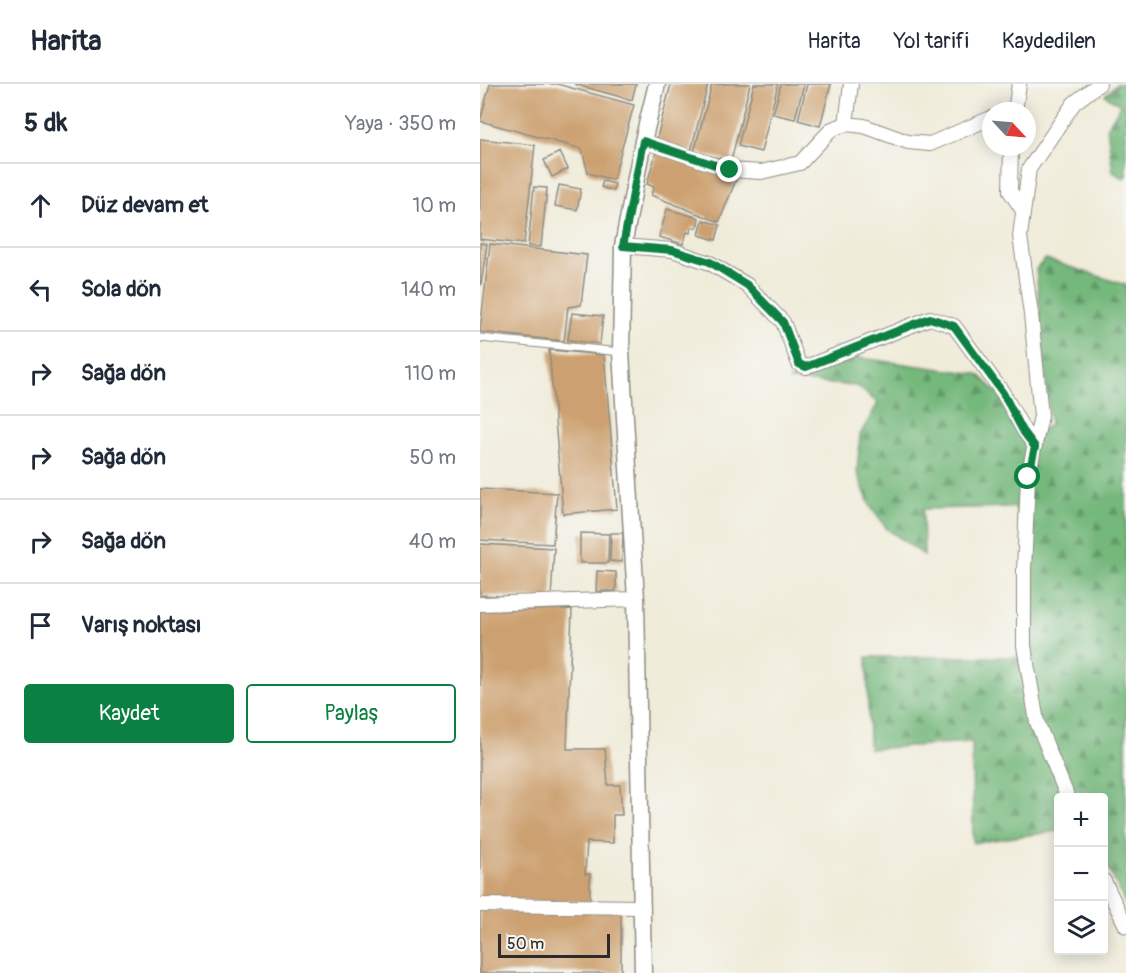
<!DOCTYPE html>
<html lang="tr">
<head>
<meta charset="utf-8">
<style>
  body { margin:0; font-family:Pangolin,sans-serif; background:#f2f2f3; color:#1f2937 }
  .controls { position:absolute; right:18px; bottom:18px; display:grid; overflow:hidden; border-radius:6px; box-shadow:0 3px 15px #0003 }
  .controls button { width:54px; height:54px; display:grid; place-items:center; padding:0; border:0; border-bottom:2px solid #e0e1e3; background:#fff; color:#1f2937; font:30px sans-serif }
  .compass { position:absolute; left:502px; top:18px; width:54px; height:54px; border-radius:50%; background:#fff; box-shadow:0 3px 15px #0003; rotate:116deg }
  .scale { position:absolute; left:18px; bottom:15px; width:112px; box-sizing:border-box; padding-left:6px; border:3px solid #2b2b2b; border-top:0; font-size:16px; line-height:21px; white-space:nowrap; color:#2b2b2b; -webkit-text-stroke:4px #f6f6f2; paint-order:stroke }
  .stop { position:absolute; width:18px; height:18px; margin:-14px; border:4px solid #0b8043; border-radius:50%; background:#fff }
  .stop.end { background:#0b8043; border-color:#fff; box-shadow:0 2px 6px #0008 }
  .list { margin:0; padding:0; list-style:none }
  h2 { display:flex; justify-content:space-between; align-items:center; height:78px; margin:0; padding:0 24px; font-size:26px }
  h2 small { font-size:20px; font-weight:400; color:#747a83 }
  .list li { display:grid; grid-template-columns:39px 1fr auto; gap:18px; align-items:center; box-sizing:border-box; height:84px; padding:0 24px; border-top:2px solid #e0e1e3 }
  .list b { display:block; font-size:22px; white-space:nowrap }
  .list em { font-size:20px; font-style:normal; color:#747a83 }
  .actions { display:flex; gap:12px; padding:18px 24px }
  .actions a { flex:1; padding:14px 0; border:2px solid #0b8043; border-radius:6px; text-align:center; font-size:21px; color:#0b8043 }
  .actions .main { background:#0b8043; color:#fff }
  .icon { flex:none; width:33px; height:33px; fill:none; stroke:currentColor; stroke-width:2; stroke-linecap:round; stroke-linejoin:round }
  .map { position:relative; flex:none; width:646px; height:889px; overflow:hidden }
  header { display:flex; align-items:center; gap:36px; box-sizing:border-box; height:84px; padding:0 30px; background:#fff; border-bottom:2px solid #e0e1e3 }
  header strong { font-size:28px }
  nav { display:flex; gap:33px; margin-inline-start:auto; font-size:21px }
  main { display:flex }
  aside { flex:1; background:#fff }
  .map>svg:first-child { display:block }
  .forest { fill:url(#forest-firs); stroke:#507254; stroke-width:1.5 }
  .building { fill:#cca06f }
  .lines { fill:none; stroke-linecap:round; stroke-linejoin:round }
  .service-casing { stroke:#8e8c82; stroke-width:9 }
  .minor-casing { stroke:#8e8c82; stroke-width:16 }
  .tertiary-casing { stroke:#8e8c82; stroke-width:19 }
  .service { stroke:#fff; stroke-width:7 }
  .minor { stroke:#fff; stroke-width:14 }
  .tertiary { stroke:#fff; stroke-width:16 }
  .route { stroke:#0b8043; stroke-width:8 }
</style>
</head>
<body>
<header>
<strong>Harita</strong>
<nav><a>Harita</a><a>Yol tarifi</a><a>Kaydedilen</a></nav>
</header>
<main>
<aside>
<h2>5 dk<small>Yaya · 350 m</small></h2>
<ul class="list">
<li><svg class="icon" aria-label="ahead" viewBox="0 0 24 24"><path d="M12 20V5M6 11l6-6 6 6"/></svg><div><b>Düz devam et</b></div><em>10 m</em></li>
<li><svg class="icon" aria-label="left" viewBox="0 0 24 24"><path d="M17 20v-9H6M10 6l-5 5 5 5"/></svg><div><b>Sola dön</b></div><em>140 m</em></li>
<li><svg class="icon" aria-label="right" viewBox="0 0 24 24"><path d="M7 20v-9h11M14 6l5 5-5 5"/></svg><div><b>Sağa dön</b></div><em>110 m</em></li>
<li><svg class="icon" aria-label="right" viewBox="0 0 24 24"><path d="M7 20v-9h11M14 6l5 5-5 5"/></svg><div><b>Sağa dön</b></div><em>50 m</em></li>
<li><svg class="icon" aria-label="right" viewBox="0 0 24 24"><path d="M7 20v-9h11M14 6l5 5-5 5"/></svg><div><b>Sağa dön</b></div><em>40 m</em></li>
<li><svg class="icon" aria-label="arrive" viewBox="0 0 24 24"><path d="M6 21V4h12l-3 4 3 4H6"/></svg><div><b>Varış noktası</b></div></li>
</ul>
<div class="actions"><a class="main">Kaydet</a><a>Paylaş</a></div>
</aside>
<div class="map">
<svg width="646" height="889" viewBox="0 0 646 889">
  <defs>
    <pattern id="forest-firs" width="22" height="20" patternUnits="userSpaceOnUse" patternTransform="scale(1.5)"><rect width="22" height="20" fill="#74b87c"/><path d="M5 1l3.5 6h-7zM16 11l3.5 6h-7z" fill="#5f9666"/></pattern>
  </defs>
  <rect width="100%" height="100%" fill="#f6f6f2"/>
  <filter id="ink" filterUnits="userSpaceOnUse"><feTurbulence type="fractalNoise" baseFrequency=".0167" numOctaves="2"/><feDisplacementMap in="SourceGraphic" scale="12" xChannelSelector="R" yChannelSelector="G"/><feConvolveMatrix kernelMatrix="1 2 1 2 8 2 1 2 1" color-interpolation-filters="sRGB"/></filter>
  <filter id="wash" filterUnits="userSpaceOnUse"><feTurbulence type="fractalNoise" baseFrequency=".008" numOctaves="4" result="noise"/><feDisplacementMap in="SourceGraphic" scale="24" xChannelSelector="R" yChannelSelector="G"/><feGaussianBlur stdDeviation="1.35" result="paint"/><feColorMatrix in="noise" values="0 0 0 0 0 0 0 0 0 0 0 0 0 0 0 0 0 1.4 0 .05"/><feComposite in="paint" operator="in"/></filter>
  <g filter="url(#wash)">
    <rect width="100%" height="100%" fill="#f0ecda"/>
    <!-- forest -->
    <path class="forest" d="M637,0h9v92l-3,2 -10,-6 -6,-45 14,-22 -16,-10z
      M565,175l81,26v620l-22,-47v-60h-46v33l-85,12 -1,-101 -103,7 -2,-92h150l15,-8 1,-81 -18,-61 -92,2 1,46 -37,-26 -17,-23 -13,-34 3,-37 18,-32 -21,-17 -69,-6 66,-23 124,17 22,21 25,48 25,-19 -14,-155z"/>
    <g id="blocks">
      <!-- building -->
      <path class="building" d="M10,0h67l77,21 -21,75 -25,-7 -6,-24 -102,-28z
        M94,0h62l-4,16z
        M191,0h37l-17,67 -35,-9z
        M232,0h38l-19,77 -37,-9z
        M274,0h24l-17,68 -23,-6z
        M301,0h23l-9,35 -22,-5z
        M327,0h24l-11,42 -22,-6z
        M0,55l55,6 -11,99 -44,-5z
        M177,65l79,31 -17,42 -68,-27 3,-8 -7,-3z
        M80,68l8,17 -16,8 -8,-17z
        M123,97l12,3 -2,7 -12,-4z
        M79,101l22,4 -4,21 -22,-4z
        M54,103l13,1 -6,59 -13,-1z
        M187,125l32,9 -2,10 -5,-1 -2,6 -3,-1 -4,12 -24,-7z
        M223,136l17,5 -4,15 -17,-5z
        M0,159l7,1 -6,41h-1z
        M10,160l97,11 -6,50 -13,2 -4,34 -84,-9z
        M92,229l31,3 -3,28 -32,-4z
        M69,266l55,5 13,154 -54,5z
        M0,405l77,4 -4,51 -73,-4z
        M100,449l29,1 -1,29h-28z
        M131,449h12l-1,29 -12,-1z
        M0,460l74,4 -3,51 -71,-4z
        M117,487l19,1v19h-20z
        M92,525l-5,140h38l3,36h12l2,30h-9v28l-26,-1 -2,32h5v28h-110v-291z
        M0,826h141v63h-141z"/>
    </g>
  </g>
  <g filter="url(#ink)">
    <use href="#blocks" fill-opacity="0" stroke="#8e8c82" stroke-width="1.5"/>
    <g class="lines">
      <defs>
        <path id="service" d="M0,254l141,14"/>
        <path id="minor" d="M535,27l4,-27
          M366,40l5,-40
          M163,57l87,29 31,2 39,-9 32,-34 14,-5 18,2 44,16 22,2 61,-26
          M531,63l-1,44 12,18
          M143,162l49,4 38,13 37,22 36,37 16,42 7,3 124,-49 24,8 49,67 21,38 11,15
          M0,520l156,-5
          M588,714l-31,-76 -13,-76v-75l4,-94 13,-61 -10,-102 -11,-78 9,-67 45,-66 25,-19
          M624,797l22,45
          M0,821l163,2"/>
        <path id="tertiary" d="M163,889l-7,-374 -15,-247 2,-106 20,-105 14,-57"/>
      </defs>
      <!-- service casing -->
      <use href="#service" class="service-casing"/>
      <!-- minor casing -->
      <use href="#minor" class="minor-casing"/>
      <!-- tertiary casing -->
      <use href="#tertiary" class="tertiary-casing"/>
      <!-- service -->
      <use href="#service" class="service"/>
      <!-- minor -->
      <use href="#minor" class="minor"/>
      <!-- tertiary -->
      <use href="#tertiary" class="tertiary"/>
    </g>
  </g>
  <g class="lines" filter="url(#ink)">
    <!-- route -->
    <path class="route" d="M250,86l-87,-29 -20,105 49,4 38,12 37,23 36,37 16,42 7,3 124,-49 24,8 49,67 20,38 12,16 -7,30"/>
  </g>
</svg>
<div class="controls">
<button>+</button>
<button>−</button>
<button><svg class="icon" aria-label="layers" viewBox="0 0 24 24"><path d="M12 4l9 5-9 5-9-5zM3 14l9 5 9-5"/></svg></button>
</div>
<svg class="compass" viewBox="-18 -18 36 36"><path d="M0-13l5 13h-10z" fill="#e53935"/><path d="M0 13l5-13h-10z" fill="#747a83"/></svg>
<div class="scale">50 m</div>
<div class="stop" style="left:548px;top:393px"></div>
<div class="stop end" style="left:250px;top:86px"></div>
</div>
</main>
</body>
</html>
